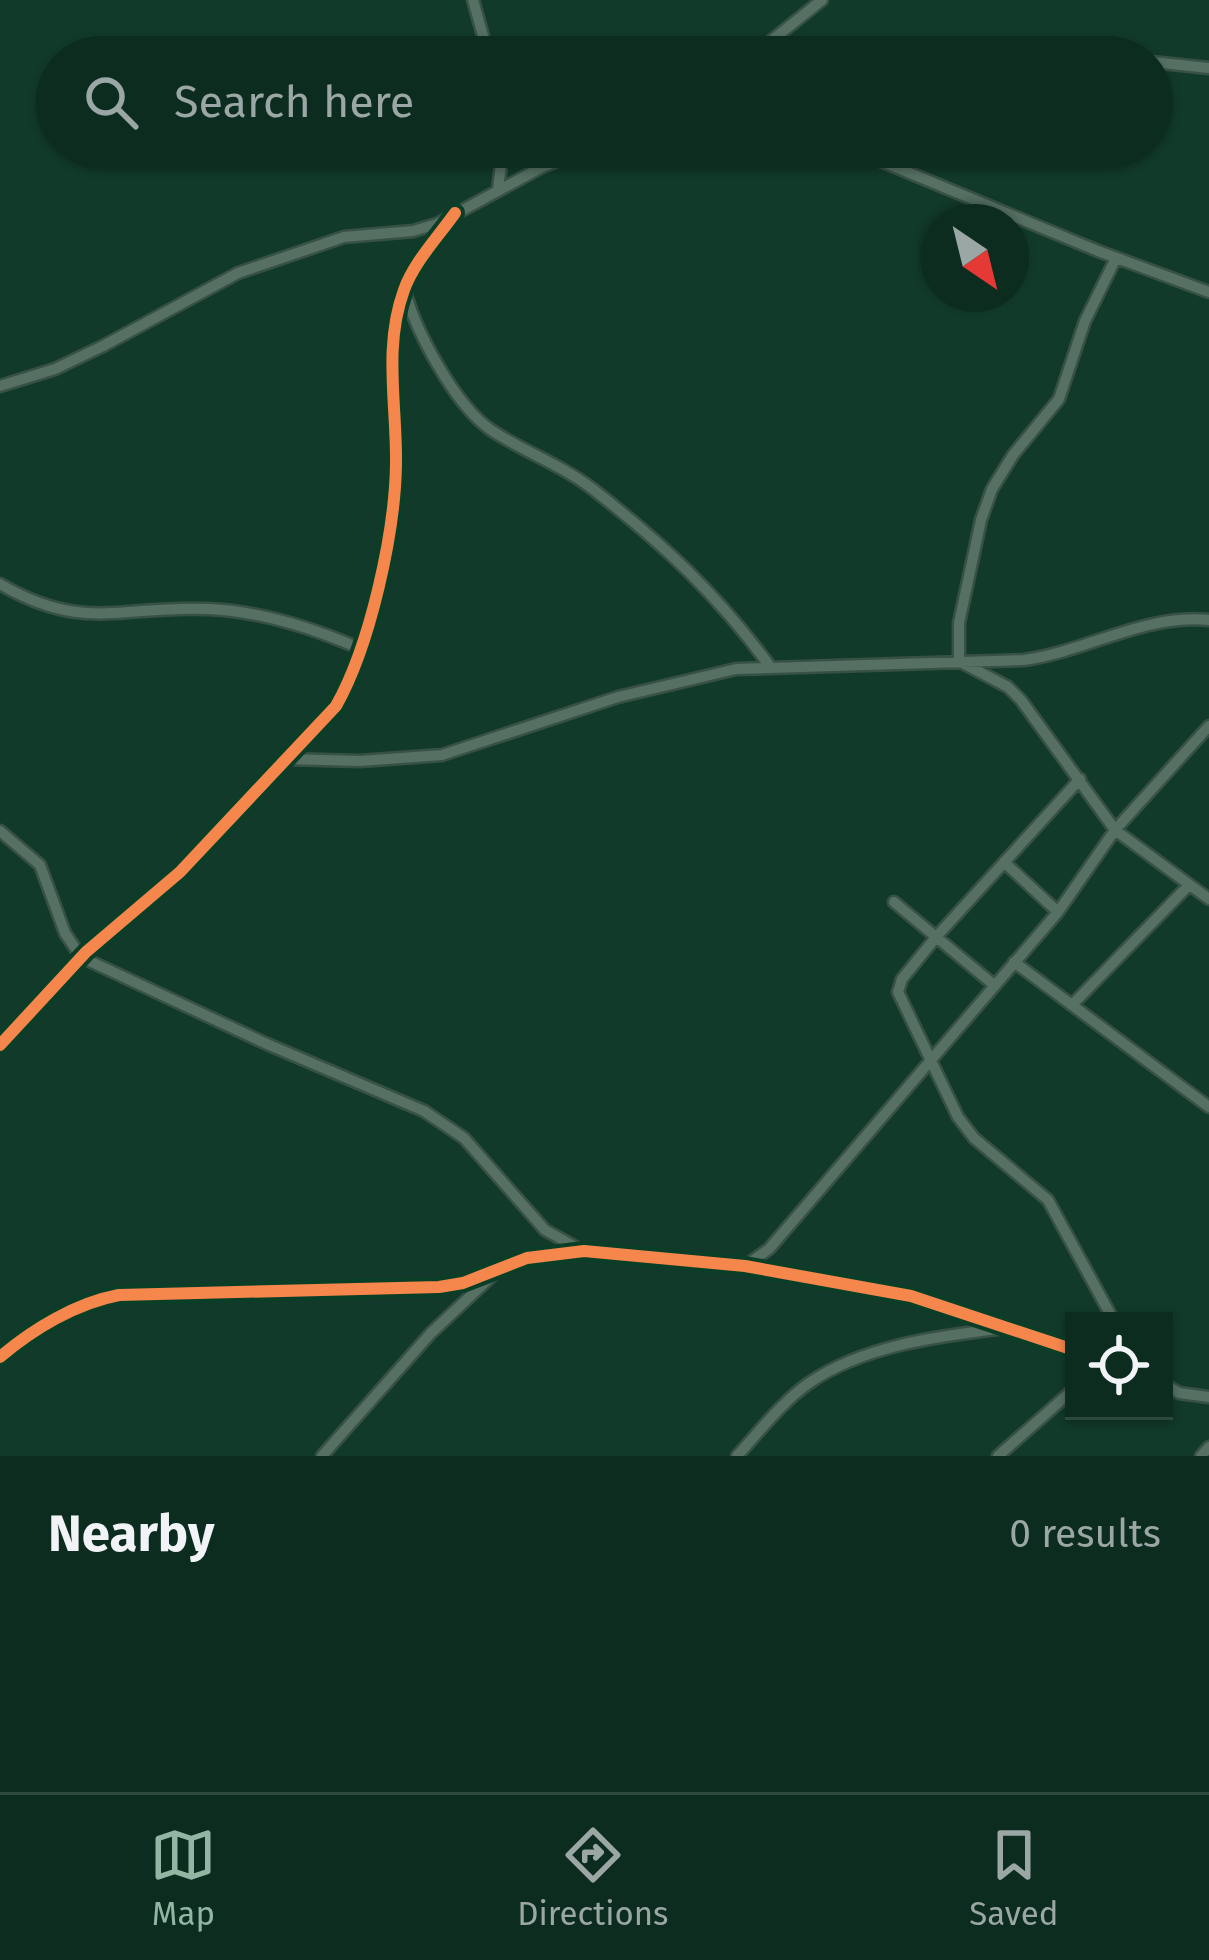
<!DOCTYPE html>
<html lang="en">
<head>
<meta charset="utf-8">
<style>
  body { margin:0; font-family:"Fira Sans",sans-serif; background:#1b382d; color:#f1f3f6 }
  .controls { position:absolute; right:36px; bottom:36px; display:grid; overflow:hidden; border-radius:0px; box-shadow:0 3px 9px #0004 }
  .controls button { width:108px; height:108px; display:grid; place-items:center; padding:0; border:0; border-bottom:3px solid #2d483e; background:#0d2c20; color:#f1f3f6; font:60px sans-serif }
  .compass { position:absolute; left:921px; top:204px; width:108px; height:108px; border-radius:50%; background:#0d2c20; box-shadow:0 3px 9px #0004; rotate:145deg }
  .list { margin:0; padding:0; list-style:none }
  h2 { display:flex; justify-content:space-between; align-items:center; height:156px; margin:0; padding:0 48px; font-size:51px }
  h2 small { font-size:39px; font-weight:400; color:#9aa7a5 }
  .icon { flex:none; width:66px; height:66px; fill:none; stroke:currentColor; stroke-width:2; stroke-linecap:round; stroke-linejoin:round }
  .map { position:relative; flex:none; width:1209px; height:1456px; overflow:hidden }
  .search { position:absolute; background:#0d2c20; box-shadow:0 3px 9px #0004; left:36px; right:36px; top:36px; height:132px; display:flex; align-items:center; gap:30px; box-sizing:border-box; padding:0 42px; border-radius:66px; color:#9aa7a5; font-size:45px }
  .sheet { height:336px; background:#0d2c20 }
  nav { display:flex; justify-content:space-around; align-items:center; box-sizing:border-box; height:168px; border-top:3px solid #2d483e; background:#0d2c20; font-size:33px; color:#9aa7a5 }
  nav a { display:grid; justify-items:center; gap:6px }
  nav .on { color:#93b6a4 }
  .map>svg:first-child { display:block }
  .lines { fill:none; stroke-linecap:round; stroke-linejoin:round }
  .street-casing { stroke:#375145; stroke-width:15 }
  .street { stroke:#567063; stroke-width:10 }
  .cycleway-casing { stroke:#0b3e27; stroke-width:20 }
  .cycleway { stroke:#f5874c; stroke-width:12 }
</style>
</head>
<body>
<div class="map">
<svg width="1209" height="1456" viewBox="0 0 1209 1456">
  <rect width="100%" height="100%" fill="#113a2a"/>
  <g class="lines">
    <defs>
      <path id="street" d="M473,0l16,57
        M751,57l71,-57
        M898,57h28
        M1000,57h95
        M1152,62l57,6
        M847,147l251,104 111,41
        M498,190l5,-43
        M1116,258l-31,63 -26,78 -46,56 -21,34 -11,31 -22,103v38l49,26 13,13 94,130 94,69
        M405,291c11,41 50,114 86,139 33,22 71,35 103,60 69,54 123,104 175,175
        M0,386l55,-17 48,-23 135,-73 106,-36 69,-6 24,-7 105,-57 49,-20
        M0,584c84,49 121,21 208,25 53,2 105,19 153,40
        M286,759l74,2 82,-6 176,-58 118,-28 288,-9c64,-9 119,-46 185,-40
        M1080,779l-143,157 -35,43 -4,13 60,125 16,21 74,62 66,121
        M0,831l40,34 25,68 16,24 186,87 157,67 40,27 81,92 36,20
        M1004,862l54,50
        M894,902l100,83
        M1014,962l195,145
        M1072,1005l117,-120
        M0,1045l86,-93 94,-80 156,-166c34,-60 59,-173 60,-242 1,-58 -13,-117 8,-174 10,-28 34,-53 51,-77
        M745,1266l24,-17 289,-337 57,-82 94,-104
        M0,1357c33,-28 76,-54 119,-62l320,-8 24,-4 64,-25 57,-7 161,15 166,30 163,54
        M1164,1384l15,9 30,4
        M322,1456l109,-123 65,-61
        M737,1456c22,-24 45,-54 72,-73 55,-38 131,-47 196,-55
        M998,1456l76,-67
        M1201,1456l8,-9"/>
    </defs>
    <!-- street casing -->
    <use href="#street" class="street-casing"/>
    <!-- street -->
    <use href="#street" class="street"/>
    <defs>
      <path id="cycleway" d="M0,1045l86,-93 94,-80 156,-166c34,-60 59,-173 60,-242 1,-58 -13,-117 8,-174 10,-28 34,-53 51,-77
        M0,1357c33,-28 76,-54 119,-62l320,-8 24,-4 64,-25 57,-7 161,15 166,30 163,54"/>
    </defs>
    <!-- cycleway casing -->
    <use href="#cycleway" class="cycleway-casing"/>
    <!-- cycleway -->
    <use href="#cycleway" class="cycleway"/>
  </g>
</svg>
<div class="controls">
<button><svg class="icon" aria-label="locate" viewBox="0 0 24 24"><circle cx="12" cy="12" r="6"/><path d="M12 2v4M12 18v4M2 12h4M18 12h4"/></svg></button>
</div>
<svg class="compass" viewBox="-18 -18 36 36"><path d="M0-13l5 13h-10z" fill="#e53935"/><path d="M0 13l5-13h-10z" fill="#9aa7a5"/></svg>
<div class="search"><svg class="icon" aria-label="search" viewBox="0 0 24 24"><circle cx="10" cy="10" r="6"/><path d="M15 15l6 6"/></svg>Search here</div>
</div>
<section class="sheet">
<h2>Nearby<small>0 results</small></h2>
<ul class="list">
</ul>
</section>
<nav>
<a class="on"><svg class="icon" aria-label="map" viewBox="0 0 24 24"><path d="M3 6l6-2 6 2 6-2v14l-6 2-6-2-6 2zM9 4v14M15 6v14"/></svg>Map</a>
<a><svg class="icon" aria-label="directions" viewBox="0 0 24 24"><path d="M12 3l9 9-9 9-9-9zM9 14v-3h6M13 9l2 2-2 2"/></svg>Directions</a>
<a><svg class="icon" aria-label="saved" viewBox="0 0 24 24"><path d="M7 4h10v16l-5-4-5 4z"/></svg>Saved</a>
</nav>
</body>
</html>
